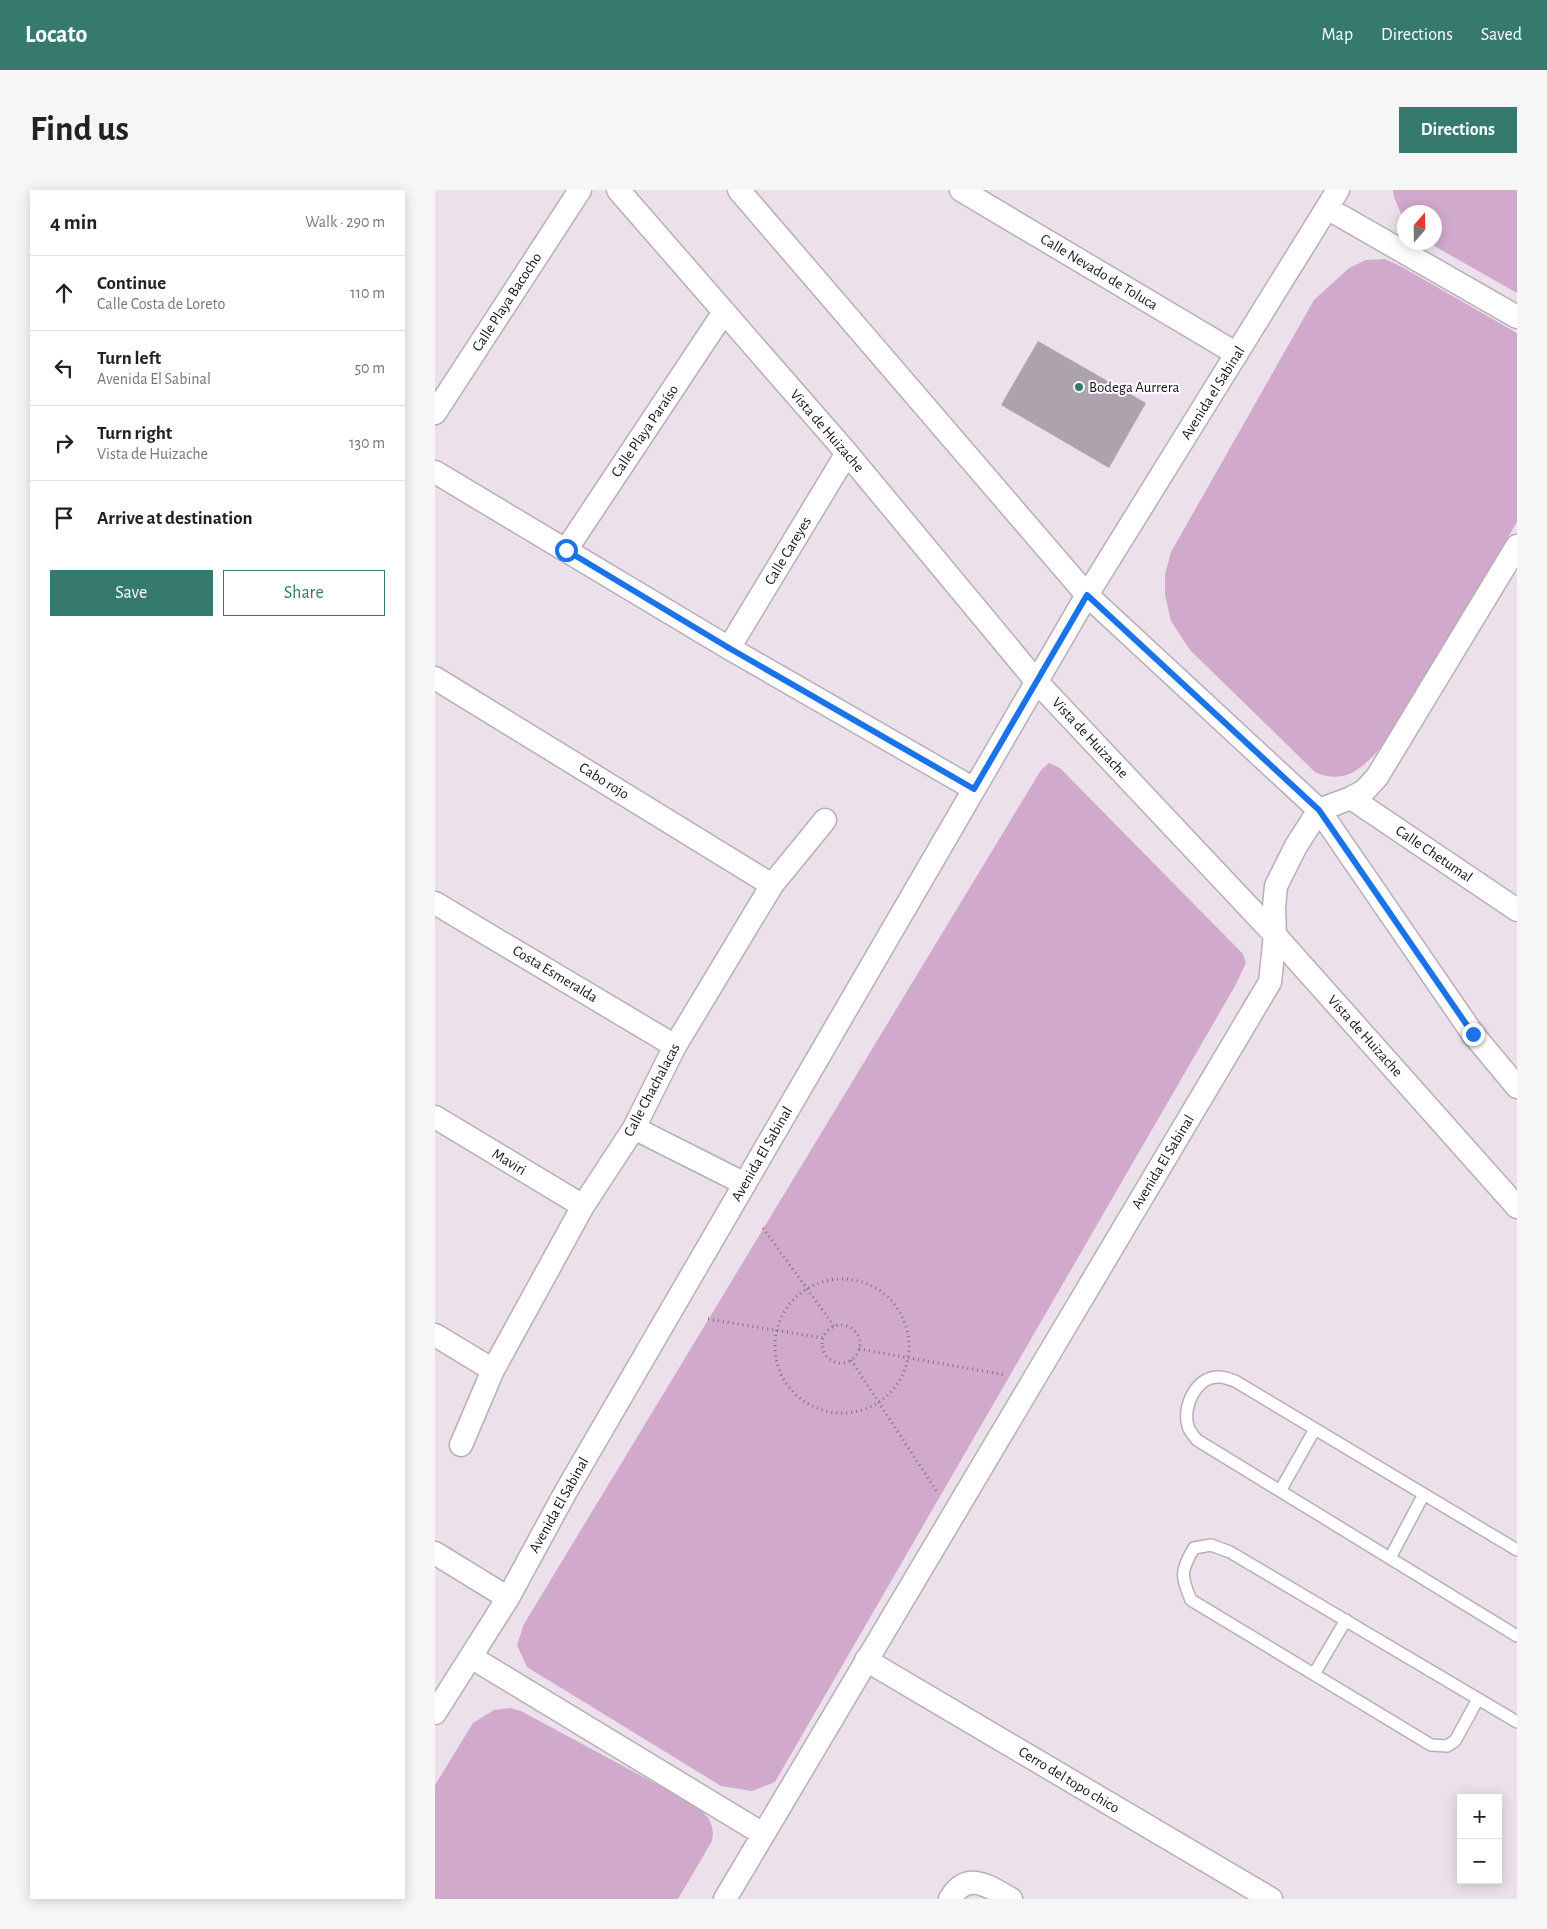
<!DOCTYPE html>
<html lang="en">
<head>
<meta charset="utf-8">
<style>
  body { margin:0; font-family:"Alegreya Sans",sans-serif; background:#f6f6f6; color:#222 }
  .controls { position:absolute; right:15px; bottom:15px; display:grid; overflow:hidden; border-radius:0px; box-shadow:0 2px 12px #0003 }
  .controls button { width:45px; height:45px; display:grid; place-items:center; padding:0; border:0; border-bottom:1px solid #e0e0e0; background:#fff; color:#222; font:25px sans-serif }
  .compass { position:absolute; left:962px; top:15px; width:45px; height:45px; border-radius:50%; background:#fff; box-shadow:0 2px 12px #0003; rotate:20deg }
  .stop { position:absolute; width:15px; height:15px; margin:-11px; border:4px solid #1a73e8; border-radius:50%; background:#fff }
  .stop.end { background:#1a73e8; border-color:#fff; box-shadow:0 1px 5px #0008 }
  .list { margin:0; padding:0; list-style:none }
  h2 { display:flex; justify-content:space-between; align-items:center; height:65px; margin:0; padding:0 20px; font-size:21px }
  h2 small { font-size:16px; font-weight:400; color:#767676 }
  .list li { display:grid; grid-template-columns:32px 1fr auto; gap:15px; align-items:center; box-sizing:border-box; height:75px; padding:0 20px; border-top:1px solid #e0e0e0 }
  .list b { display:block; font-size:19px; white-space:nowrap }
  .list p { margin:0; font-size:16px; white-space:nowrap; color:#767676 }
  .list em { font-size:16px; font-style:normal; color:#767676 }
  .actions { display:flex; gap:10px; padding:15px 20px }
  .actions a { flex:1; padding:11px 0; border:1px solid #367a6e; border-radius:0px; text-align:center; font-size:18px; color:#367a6e }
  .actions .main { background:#367a6e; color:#fff }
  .icon { flex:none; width:28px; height:28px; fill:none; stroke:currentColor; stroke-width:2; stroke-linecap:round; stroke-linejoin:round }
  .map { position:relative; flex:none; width:1082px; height:1709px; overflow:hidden; border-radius:0px }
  header { display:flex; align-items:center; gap:30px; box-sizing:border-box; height:70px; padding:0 25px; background:#367a6e; color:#fff }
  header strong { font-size:24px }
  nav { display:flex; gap:28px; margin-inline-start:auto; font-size:18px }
  .intro { display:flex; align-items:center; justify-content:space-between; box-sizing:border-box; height:120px; padding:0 30px }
  h1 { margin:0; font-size:35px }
  .button { padding:12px 22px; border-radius:0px; background:#367a6e; color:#fff; font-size:18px; font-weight:700 }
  main { display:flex; gap:30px; padding:0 30px }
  aside { flex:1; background:#fff; border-radius:0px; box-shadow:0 2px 12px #0003 }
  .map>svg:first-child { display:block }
  .green { fill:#d0a9cc }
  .building { fill:#ada3ac }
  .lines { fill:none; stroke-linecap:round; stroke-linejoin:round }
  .lane-casing { stroke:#b8aeb6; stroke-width:14 }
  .street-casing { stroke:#b8aeb6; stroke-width:25 }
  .path { stroke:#7a7379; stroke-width:3; stroke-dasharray:1 4; stroke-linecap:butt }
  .lane { stroke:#fff; stroke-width:11 }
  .street { stroke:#fff; stroke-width:22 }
  .route { stroke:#1a73e8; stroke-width:6 }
  .poi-dot { fill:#367a6e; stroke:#fff; stroke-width:2 }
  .labels { text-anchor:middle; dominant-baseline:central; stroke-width:4; stroke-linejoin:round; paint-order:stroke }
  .street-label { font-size:15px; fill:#151215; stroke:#fff }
  .poi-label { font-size:15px; fill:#151215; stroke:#fff; text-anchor:start }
</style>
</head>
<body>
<header>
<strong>Locato</strong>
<nav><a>Map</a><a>Directions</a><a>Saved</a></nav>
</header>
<div class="intro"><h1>Find us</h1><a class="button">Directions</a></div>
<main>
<aside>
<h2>4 min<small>Walk · 290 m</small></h2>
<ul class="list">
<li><svg class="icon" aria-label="ahead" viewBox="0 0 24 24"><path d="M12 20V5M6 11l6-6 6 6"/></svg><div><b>Continue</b><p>Calle Costa de Loreto</p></div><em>110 m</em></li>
<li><svg class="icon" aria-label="left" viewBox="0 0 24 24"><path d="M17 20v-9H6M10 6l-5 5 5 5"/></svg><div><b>Turn left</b><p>Avenida El Sabinal</p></div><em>50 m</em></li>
<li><svg class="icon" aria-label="right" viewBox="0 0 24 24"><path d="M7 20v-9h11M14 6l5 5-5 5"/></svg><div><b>Turn right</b><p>Vista de Huizache</p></div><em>130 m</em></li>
<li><svg class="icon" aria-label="arrive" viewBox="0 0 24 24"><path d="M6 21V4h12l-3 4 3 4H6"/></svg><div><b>Arrive at destination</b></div></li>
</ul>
<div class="actions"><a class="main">Save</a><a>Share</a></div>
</aside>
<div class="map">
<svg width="1082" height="1709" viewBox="0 0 1082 1709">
  <rect width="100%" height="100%" fill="#ece1ea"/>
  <!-- green -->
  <path class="green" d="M958,0h124v103l-88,-50 5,-1v-30h-30v9l-10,-24z
    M950,69l17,8 115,66v189l-133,222c-20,23 -38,42 -69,28l-125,-122 -19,-29 -6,-26v-21l6,-22 143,-252 35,-32 17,-8z
    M614,573l11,5 183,186 3,9 -11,23 -460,796 -23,9 -31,-5 -194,-119 -10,-22 7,-21 517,-854z
    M75,1518l11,3 167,90c16,12 28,18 24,40l-34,58h-243v-114l38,-62 21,-13z"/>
  <!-- building -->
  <path class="building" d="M603,151l108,62 -37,65 -108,-63z"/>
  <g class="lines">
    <defs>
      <path id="lane" d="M845,1301l35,-62
        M1082,1360l-282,-169c-4,-1 -10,-4 -15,-4 -23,-2 -38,29 -32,49 1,5 6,10 9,14l320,196
        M955,1368l34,-64
        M879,1484l32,-54
        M1043,1509l-23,42 -8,5 -16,-1 -240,-145c-10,-23 -11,-29 3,-52l17,-3 19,7c96,57 191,113 287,170"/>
      <path id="street" d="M183,0l229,263 190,229 238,253 242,272
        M304,0l348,405 232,215 154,224 44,53
        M526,0l276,164
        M892,18l190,109
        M0,223l145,-223
        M0,282l294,176 245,141
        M131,360l158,-238
        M294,458l118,-195
        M0,488l337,207
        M916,608l166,112
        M0,713l240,143
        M0,927l148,89
        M199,938l111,56
        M0,1145l58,35
        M26,1255l32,-75 90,-164 51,-78 41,-82 97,-161 53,-65
        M0,1363l73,45
        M36,1467l292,177
        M431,1470l405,239
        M0,1523l73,-115 57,-105 522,-898 251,-405
        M290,1709l545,-917 5,-47 -1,-28 2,-21 20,-40 23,-36 32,-12 13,-7 13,-14 140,-231
        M515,1709c17,-29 38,-13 61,0"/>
    </defs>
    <!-- lane casing -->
    <use href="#lane" class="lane-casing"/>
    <!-- street casing -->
    <use href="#street" class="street-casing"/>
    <!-- path -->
    <path class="path" d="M328,1038l71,98
      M340 1156a67 67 0 1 1 134 0a67 67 0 1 1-134 0Z
      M273,1129l115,19
      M387 1154a19 19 0 1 1 38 0a19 19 0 1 1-38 0Z
      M424,1159l147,26
      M416,1170l86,132"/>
    <!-- lane -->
    <use href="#lane" class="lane"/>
    <!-- street -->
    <use href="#street" class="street"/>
  </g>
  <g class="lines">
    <!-- route -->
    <path class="route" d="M131,360l163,98 245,141 113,-194 232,215 154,224"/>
  </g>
  <!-- markers -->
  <circle class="poi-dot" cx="644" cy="197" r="5"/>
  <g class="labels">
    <!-- street labels -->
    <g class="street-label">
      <text transform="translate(664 82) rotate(31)">Calle Nevado de Toluca</text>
      <text transform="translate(72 112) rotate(-57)">Calle Playa Bacocho</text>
      <text transform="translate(778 203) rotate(-58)">Avenida el Sabinal</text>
      <text transform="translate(210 241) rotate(-56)">Calle Playa Paraíso</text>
      <text transform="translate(392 241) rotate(49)">Vista de Huizache</text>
      <text transform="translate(353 361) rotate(-59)">Calle Careyes</text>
      <text transform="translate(655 548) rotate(47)">Vista de Huizache</text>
      <text transform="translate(169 591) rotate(32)">Cabo rojo</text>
      <text transform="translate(999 664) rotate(34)">Calle Chetumal</text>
      <text transform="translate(120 784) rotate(31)">Costa Esmeralda</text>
      <text transform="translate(930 846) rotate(48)">Vista de Huizache</text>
      <text transform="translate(217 900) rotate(-62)">Calle Chachalacas</text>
      <text transform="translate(327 964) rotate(-60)">Avenida El Sabinal</text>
      <text transform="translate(74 972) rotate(31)">Maviri</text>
      <text transform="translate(728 972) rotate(-59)">Avenida El Sabinal</text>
      <text transform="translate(124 1315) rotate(-61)">Avenida El Sabinal</text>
      <text transform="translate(634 1590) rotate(31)">Cerro del topo chico</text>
    </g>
    <!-- poi labels -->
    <g class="poi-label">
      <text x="654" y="197">Bodega Aurrera</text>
    </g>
  </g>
</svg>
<div class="controls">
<button>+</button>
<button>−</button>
</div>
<svg class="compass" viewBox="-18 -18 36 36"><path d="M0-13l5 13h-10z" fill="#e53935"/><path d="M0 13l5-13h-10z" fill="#767676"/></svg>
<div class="stop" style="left:131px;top:360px"></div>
<div class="stop end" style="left:1038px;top:844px"></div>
</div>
</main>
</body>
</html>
